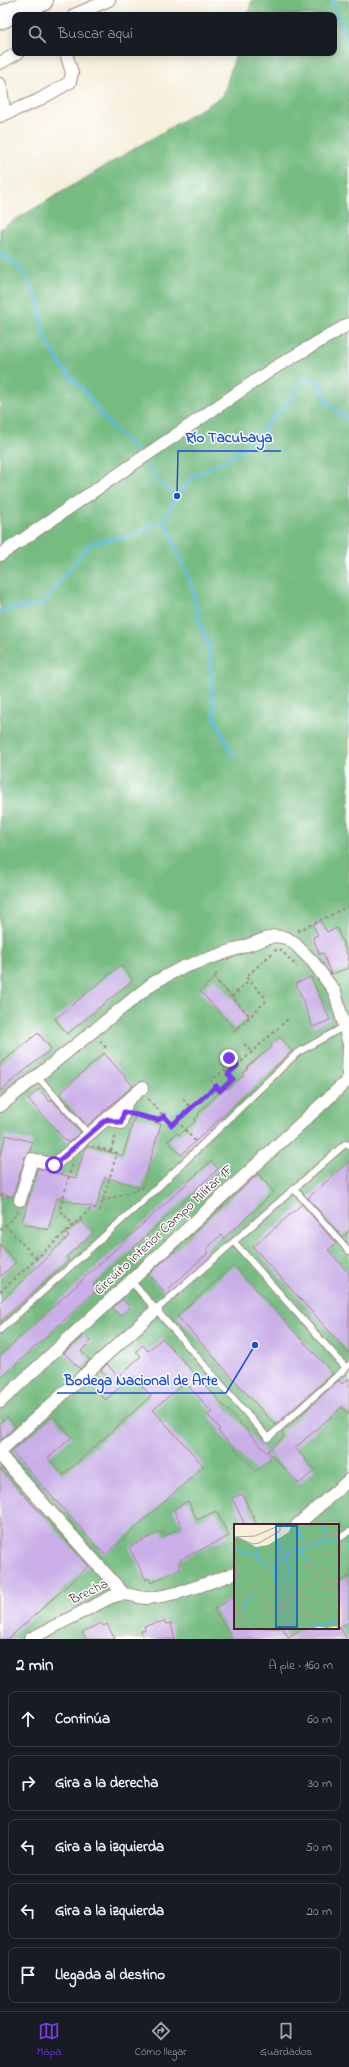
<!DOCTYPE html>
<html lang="es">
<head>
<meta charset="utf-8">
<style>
  body { margin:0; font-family:"Indie Flower",sans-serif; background:#242831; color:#f1f3f6 }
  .stop { position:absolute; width:12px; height:12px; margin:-9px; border:3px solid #7c3aed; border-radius:50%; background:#fff }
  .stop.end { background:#7c3aed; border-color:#fff; box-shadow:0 1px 4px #0008 }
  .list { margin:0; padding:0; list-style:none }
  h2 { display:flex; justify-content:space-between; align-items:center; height:52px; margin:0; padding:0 16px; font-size:17px }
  h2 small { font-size:13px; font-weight:400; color:#9ea1a6 }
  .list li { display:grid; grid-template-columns:26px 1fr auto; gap:12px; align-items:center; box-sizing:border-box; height:56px; margin:0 8px 8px; padding:0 8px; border:1px solid #363941; border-radius:8px }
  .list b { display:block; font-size:15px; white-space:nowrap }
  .list em { font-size:13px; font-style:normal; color:#9ea1a6 }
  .icon { flex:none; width:22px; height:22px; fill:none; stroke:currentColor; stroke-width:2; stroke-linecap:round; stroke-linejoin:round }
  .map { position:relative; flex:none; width:349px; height:1639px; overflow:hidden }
  .search { position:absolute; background:#171b24; box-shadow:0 2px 10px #0003; left:12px; right:12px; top:12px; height:44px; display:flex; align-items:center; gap:10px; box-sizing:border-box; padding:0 14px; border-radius:8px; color:#9ea1a6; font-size:15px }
  .sheet { height:372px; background:#171b24 }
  nav { display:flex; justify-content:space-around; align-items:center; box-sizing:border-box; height:56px; border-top:1px solid #363941; background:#171b24; font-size:11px; color:#9ea1a6 }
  nav a { display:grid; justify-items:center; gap:2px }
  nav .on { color:#7c3aed }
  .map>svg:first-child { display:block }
  .forest { fill:#76bc81; stroke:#606e56; fill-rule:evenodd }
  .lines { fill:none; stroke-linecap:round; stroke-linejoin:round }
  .stream { stroke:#5ebadc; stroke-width:3.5 }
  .building { fill:#c9aee7 }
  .lane-casing { stroke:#a08784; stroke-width:8 }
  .street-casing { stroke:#a08784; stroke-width:14 }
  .highway-casing { stroke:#a08784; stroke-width:24 }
  .path { stroke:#a08784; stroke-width:2; stroke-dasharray:3 3; stroke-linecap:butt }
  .lane { stroke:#fff; stroke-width:6 }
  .street { stroke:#fff; stroke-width:12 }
  .highway { stroke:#fff; stroke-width:22 }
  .route { stroke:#7c3aed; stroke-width:5 }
  .labels { text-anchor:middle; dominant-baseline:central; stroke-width:3; stroke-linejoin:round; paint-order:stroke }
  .street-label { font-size:14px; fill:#4a1f2b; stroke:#fff }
  .inset-river { fill:none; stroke:#5ebadc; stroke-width:2 }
  .inset-road { fill:none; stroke:#b19c95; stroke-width:1 }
  .view { fill:#1f6fb2; fill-opacity:0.15; stroke:#1f6fb2; stroke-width:2 }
  .inset-edge { fill:none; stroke:#4a1f2b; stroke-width:2 }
  .leader { fill:none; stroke:#1d4ed8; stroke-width:1.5 }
  .callout-dot { fill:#1d4ed8; stroke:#fff; stroke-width:1.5 }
  .callout-label { font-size:15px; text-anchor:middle; font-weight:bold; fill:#1d4ed8; stroke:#fff; stroke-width:3; stroke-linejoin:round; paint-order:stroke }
</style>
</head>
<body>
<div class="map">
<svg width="349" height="1639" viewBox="0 0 349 1639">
  <rect width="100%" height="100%" fill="#fff"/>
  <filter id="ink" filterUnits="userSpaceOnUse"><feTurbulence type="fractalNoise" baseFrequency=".025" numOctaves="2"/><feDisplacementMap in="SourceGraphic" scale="8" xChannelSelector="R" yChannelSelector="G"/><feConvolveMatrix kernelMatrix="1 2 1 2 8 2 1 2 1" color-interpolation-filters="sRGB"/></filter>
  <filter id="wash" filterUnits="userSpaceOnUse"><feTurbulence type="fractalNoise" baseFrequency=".012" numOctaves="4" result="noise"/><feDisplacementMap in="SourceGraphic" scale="16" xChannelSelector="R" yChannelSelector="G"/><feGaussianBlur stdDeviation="0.9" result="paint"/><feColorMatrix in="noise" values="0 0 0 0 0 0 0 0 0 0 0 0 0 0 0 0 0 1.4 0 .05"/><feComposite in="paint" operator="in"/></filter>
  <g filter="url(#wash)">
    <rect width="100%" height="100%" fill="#f5efdc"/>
    <!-- forest -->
    <path class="forest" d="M252,0h97v1639h-349v-1410l223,-133 13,-43h98v-38h-86zM235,1525h103v103h-103z"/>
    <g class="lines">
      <!-- stream -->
      <path class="stream" d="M332,0l17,48
        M0,253l22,17 16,30 7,37 15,27 27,30 19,27 30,29
        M148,467l10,14 19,15
        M164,520l27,63 8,37 10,27 6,71 17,37
        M0,611l43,-7 47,-61 40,-7 34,-16 13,-24 16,-19 39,-20 26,-21 11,-15 14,-13 22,-30 14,4 9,22 21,16"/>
    </g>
    <g id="blocks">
      <!-- building -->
      <path class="building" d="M320,921l7,11 10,-4 12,31v9l-18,6 -8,-21 -4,1 -6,-17 5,-2 -5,-10z
        M121,965l12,15 -66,54 -12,-15z
        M311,977l19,43 -17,7 -17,-44z
        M214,978l35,38 -14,13 -35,-38z
        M38,1033l13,16 -51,42v-27z
        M280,1037l12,14 -111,104 -13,-14 9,-8 2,2 16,-14 -1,-1 5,-5 -1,-2 28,-26 2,2 16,-14 -1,-2 5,-4 -1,-2 25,-20 -1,-2z
        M104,1053l29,33 -46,40 -28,-32z
        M39,1089l11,13 2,-2 29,32 -13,11 -40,-44z
        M135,1116l26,8 -19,64 -37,-11 -9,31 -39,-10 -9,32 -26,-7 15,-55 39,10 9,-30 2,-2 36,10z
        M6,1135l26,7 -2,10 -5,5 -12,40 -13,-4v-36z
        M211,1161l7,8 -125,116 5,4 -98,90v-23z
        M349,1161v70l-7,6 -34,-39z
        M258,1174l16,18 -50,46 -3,-3 -15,14 3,3 -44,40 -17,-17z
        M302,1204l34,39 -8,7 21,23v80l-96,-106z
        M81,1220l12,13 -27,24 3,3 -69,62v-20l69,-66 -4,-2z
        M0,1244l16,18 -16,15z
        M234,1265l99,109 -58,51 -98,-109z
        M122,1299l8,8 -10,9 -8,-8z
        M84,1334l7,7 -10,10 9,9 -10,9 -16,-16z
        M162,1338l109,119 -15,14 -38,-40 2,-2 -12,-14 4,-3 -27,-30 -32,28 51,56 -99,89 -94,-104 42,-35 19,21 -24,21 15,17 88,-79 -18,-20 -28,24 -7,-8 13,-11 -10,-11 6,-6 11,13 23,-21 -5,-5 7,-6 5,6z
        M349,1378v37l-7,-8 -47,41 20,22 -16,14 -31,-33 16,-15 -2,-4 57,-52 3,4z
        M7,1417l9,9 -15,14 -1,-17z
        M0,1469l89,97 -81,73h-8z
        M242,1494l15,31h-12l-13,-27z
        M188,1501l9,19 19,-9 13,25 -49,24 1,2 -3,1 3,5 -30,15 -2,-5 -3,2 -17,-33 33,-16 3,5 17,-9 -9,-18z
        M349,1576v46l-11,6h2l7,11h-115l-18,-30 21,-13v32h48l5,9 15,-9h35v-45z
        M165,1621l1,3 5,-1 4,16h-32l-2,-8 4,-1 -1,-4z
        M101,1623l2,3 4,-2 8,15h-29l-4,-7z"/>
    </g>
  </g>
  <g filter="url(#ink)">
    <use href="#blocks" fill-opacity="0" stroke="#a08784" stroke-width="1"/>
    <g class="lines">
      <defs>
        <path id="lane" d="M37,1076l47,53
          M294,1189l55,62
          M234,1242l112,126
          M131,1281l137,157 81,-73
          M156,1310l189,-166 4,1
          M0,1330l153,-138 144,-139 48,-27
          M338,1539l11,-7"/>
        <path id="street" d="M74,15l35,-15
          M0,63l18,-10
          M0,84l5,30
          M0,116l37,-15 33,-19 2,-9 -6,-20
          M0,555l274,-187 75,-44
          M348,1080l1,-34
          M0,1106l153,-123 28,-15 93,-32 13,2 9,7 17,17 22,30 14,52
          M107,1119l14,4 6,-22
          M20,1200l12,-41 22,6 88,-77
          M0,1402l349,-323
          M0,1451l156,-141
          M0,1455l123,138
          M297,1525l52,-45
          M30,1639l81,-42c20,-7 22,2 38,1 29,-3 59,-15 86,-25"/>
        <path id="highway" d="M0,18l42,-18"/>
      </defs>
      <!-- lane casing -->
      <use href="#lane" class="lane-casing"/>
      <!-- street casing -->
      <use href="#street" class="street-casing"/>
      <!-- highway casing -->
      <use href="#highway" class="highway-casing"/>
      <!-- path -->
      <path class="path" d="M298,931l51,-25
        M280,949l17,18
        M217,974l-4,3 37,39
        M232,997l17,-17
        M265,997l-19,-20 32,-29
        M234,1032l32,-31
        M100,1041l7,8
        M244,1044l8,8
        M229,1058l8,8
        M224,1070l9,9 -13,12 -9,-10z
        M228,1074l61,-56
        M148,1099l24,26 44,-39
        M183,1099l8,9
        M135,1115l23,5 8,-7
        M177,1121l18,20
        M111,1151l5,-18
        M72,1165l-12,45 13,15
        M0,1195l9,2
        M102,1201l41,-13
        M5,1225l32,34
        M0,1230l17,-16 1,-4
        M0,1292l92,-84 8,2 17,-57 -24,-7"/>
      <!-- lane -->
      <use href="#lane" class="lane"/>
      <!-- street -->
      <use href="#street" class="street"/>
      <!-- highway -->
      <use href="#highway" class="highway"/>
    </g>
  </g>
  <g class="lines" filter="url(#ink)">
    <!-- route -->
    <path class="route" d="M54,1165l53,-46 14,4 3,-11 34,8 6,-4 8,9 44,-39 4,5 13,-12 -5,-5 9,-8 -8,-8"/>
  </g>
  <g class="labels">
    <!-- street labels -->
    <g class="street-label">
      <text transform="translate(164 1230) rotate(-43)">Circuito Interior Campo Militar 1F</text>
      <text transform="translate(89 1592) rotate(-26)">Brecha</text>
    </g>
  </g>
  <!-- overview -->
  <g transform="translate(234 1524)">
    <rect width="105" height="105" fill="#f5efdc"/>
    <path d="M58,0h47v105l-3,-3 -9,2 -11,-2 -1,3h-81v-91l4,-1 18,10 12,-2 21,-13z" fill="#76bc81"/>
    <path class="inset-river" d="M62,0l8,18M87,0l5,11M42,18l8,12M23,23l-1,7 6,9M0,26l18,4 15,12M69,26l-1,5 6,8M52,34l4,15M39,42l2,16M35,45l26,-20 5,3 2,-3 10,-3 3,-5 7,2 3,-5 3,4 11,-3M9,87l2,-7 6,-6v-5M71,105l34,-9"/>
    <path class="inset-road" d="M0,13l21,-1 28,-12M4,14l15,6 6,-1 21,-12v-4l7,-3M67,44l7,-3 10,-11 21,-3M86,48l12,-4 7,-6M0,51l3,-6 -2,-5M0,58l6,-13 -5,-7M38,61l-15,22 15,8M74,63l31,2M89,64l2,-6 5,-4 -3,5 6,-3 2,3h4M63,65l-23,21 -5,-5 2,-7 16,-12 6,-2 3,3 1,2v3M51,83l7,7 9,-7 3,-9M3,88h7l-6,17M0,92l37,-52 31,-20 30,-10 7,1M40,93l11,-10 12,-11 20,4 -11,13 -12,-14M29,105l-2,-3 58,-52 -8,-13M40,105l17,-6 11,-9 6,3h18v-14l3,-5"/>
    <path class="view" d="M42,2h21v101h-21z"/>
    <rect width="105" height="105" class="inset-edge"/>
  </g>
  <!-- callouts -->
  <path class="leader" d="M177 496L178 451H281M255 1345L226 1393H57"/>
  <g class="callout-dot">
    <circle cx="177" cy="496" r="4"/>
    <circle cx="255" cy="1345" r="4"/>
  </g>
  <g class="callout-label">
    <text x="229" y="442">Río Tacubaya</text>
    <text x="141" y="1385">Bodega Nacional de Arte</text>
  </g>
</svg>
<div class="stop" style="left:54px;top:1165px"></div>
<div class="stop end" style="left:229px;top:1058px"></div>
<div class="search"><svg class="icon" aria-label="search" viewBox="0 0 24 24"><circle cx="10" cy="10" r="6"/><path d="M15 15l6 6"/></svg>Buscar aquí</div>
</div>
<section class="sheet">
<h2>2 min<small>A pie · 160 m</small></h2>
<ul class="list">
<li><svg class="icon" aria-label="ahead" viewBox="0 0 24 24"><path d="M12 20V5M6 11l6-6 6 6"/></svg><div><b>Continúa</b></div><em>60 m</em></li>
<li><svg class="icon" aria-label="right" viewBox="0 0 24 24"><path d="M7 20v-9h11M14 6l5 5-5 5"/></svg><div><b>Gira a la derecha</b></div><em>30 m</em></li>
<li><svg class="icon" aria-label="left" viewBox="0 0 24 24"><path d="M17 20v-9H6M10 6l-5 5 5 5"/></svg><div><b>Gira a la izquierda</b></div><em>50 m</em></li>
<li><svg class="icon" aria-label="left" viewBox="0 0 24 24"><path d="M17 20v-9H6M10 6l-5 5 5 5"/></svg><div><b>Gira a la izquierda</b></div><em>20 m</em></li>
<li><svg class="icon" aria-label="arrive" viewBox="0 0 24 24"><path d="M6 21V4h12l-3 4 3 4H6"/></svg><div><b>Llegada al destino</b></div></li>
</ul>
</section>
<nav>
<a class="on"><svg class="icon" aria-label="map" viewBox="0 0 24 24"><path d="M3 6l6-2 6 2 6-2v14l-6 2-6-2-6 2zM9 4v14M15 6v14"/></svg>Mapa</a>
<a><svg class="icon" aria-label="directions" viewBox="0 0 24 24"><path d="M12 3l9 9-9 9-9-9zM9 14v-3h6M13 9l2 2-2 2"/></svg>Cómo llegar</a>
<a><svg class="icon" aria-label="saved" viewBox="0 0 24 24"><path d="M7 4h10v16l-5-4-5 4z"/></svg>Guardados</a>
</nav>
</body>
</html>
